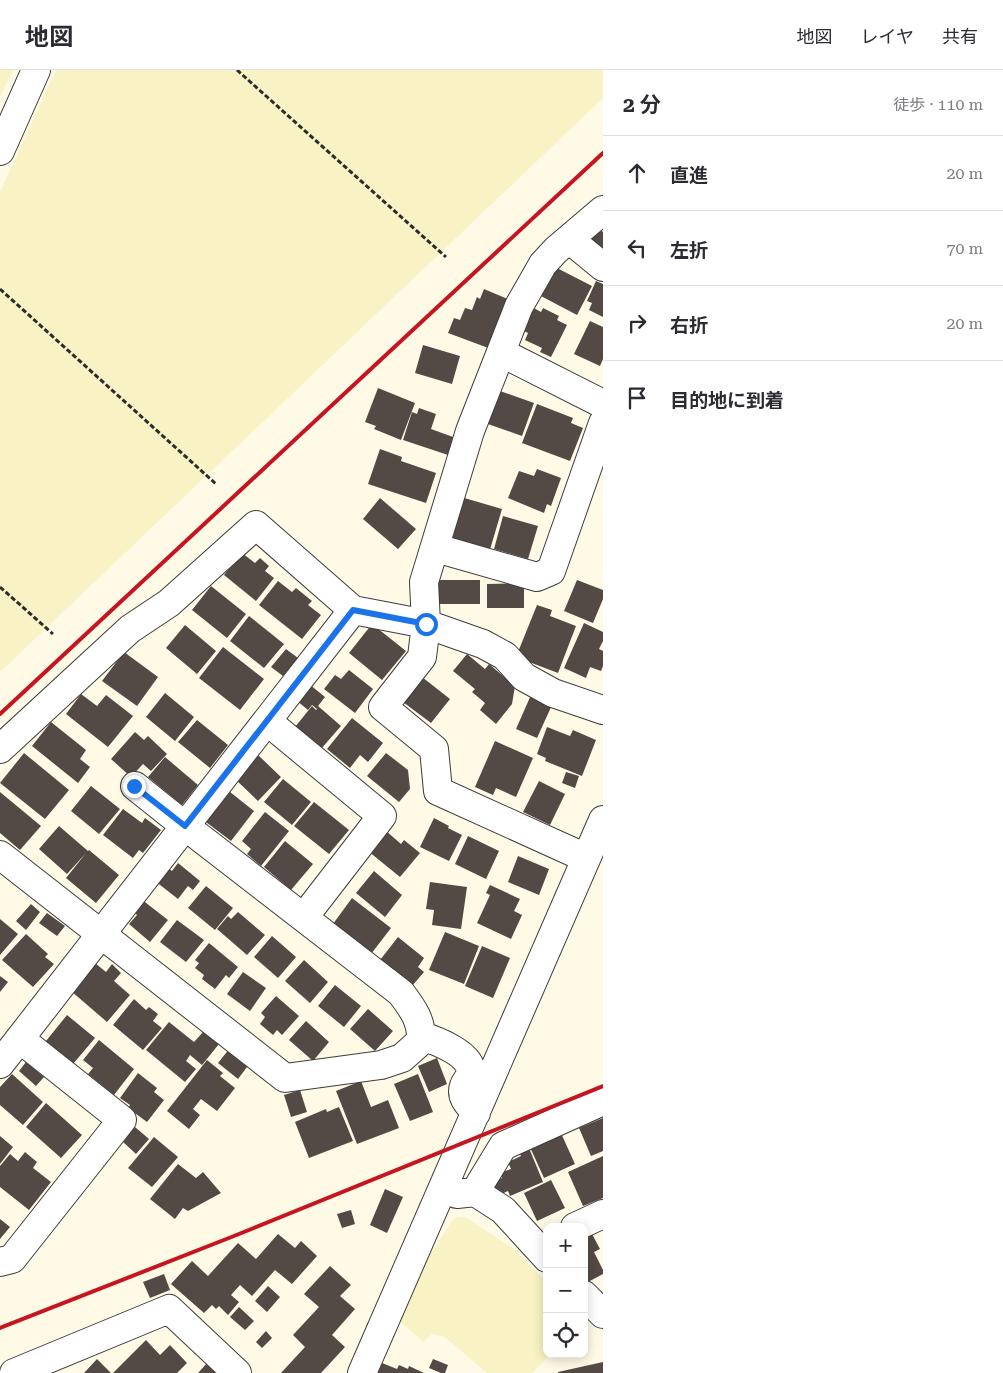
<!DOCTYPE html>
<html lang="ja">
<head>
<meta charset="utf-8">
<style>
  body { margin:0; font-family:"Roboto Serif","Noto Sans JP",serif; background:#f7f7f7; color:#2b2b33 }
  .controls { position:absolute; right:15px; bottom:15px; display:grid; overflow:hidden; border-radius:10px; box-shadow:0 2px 12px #0003 }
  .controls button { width:45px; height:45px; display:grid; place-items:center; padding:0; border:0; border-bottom:1px solid #e1e1e2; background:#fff; color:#2b2b33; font:25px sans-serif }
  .stop { position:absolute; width:15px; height:15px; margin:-11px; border:4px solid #1a73e8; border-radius:50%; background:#fff }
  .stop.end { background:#1a73e8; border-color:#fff; box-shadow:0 1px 5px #0008 }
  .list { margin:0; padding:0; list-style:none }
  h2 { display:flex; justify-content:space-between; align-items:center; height:65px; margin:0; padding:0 20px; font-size:21px }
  h2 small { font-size:16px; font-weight:400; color:#7c7c81 }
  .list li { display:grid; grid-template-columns:32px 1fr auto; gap:15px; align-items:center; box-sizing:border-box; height:75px; padding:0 20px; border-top:1px solid #e1e1e2 }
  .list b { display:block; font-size:19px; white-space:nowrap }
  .list em { font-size:16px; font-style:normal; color:#7c7c81 }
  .icon { flex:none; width:28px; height:28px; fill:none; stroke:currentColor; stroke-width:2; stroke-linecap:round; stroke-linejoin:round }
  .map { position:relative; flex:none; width:603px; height:1303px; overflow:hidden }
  header { display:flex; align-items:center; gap:30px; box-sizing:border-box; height:70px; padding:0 25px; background:#fff; border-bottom:1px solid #e1e1e2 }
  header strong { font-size:24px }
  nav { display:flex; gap:28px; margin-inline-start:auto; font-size:18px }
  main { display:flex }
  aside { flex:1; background:#fff }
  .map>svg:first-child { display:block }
  .farmland { fill:#f8f2c4 }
  .building { fill:#534a45 }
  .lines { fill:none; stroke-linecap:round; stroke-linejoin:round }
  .minor-casing { stroke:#3d3d3d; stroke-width:30 }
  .path { stroke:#2c2c2c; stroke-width:3; stroke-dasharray:5 2.5; stroke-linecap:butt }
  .minor { stroke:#fff; stroke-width:28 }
  .rail { stroke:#c61521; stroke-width:4 }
  .route { stroke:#1a73e8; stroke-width:6 }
</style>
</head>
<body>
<header>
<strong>地図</strong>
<nav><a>地図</a><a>レイヤ</a><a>共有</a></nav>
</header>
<main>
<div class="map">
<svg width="603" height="1303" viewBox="0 0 603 1303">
  <rect width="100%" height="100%" fill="#fffae6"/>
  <!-- farmland -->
  <path class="farmland" d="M0,0h13l-13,27z
    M56,0h547v28l-603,574v-480z
    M465,1147l49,32 33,33v72h3l-18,19h-45l-42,-36 -13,-3 -9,8 -28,-26 9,-22 50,-76z"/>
  <!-- building -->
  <path class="building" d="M598,158l5,4v25l-17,-13z
    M553,196l39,20 -15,29 -38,-20z
    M596,211l7,3v33l-14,-7 3,-7 -5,-2z
    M484,219l26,11 -19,49 -43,-16 6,-15 6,2 5,-12 7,2 5,-13 3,2z
    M532,237l9,5 2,-4 16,8 -2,4 10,5 -16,32 -11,-5 2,-4 -17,-8 3,-7 -8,-4z
    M590,251l13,6v32l-3,7 -26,-12z
    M423,275l37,11 -8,28 -37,-11z
    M378,318l37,15 -14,37 -27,-11 2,-3 -11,-4z
    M497,320l37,13 -12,33 -37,-13z
    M537,334l36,14 -2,5 12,5 -13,33 -48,-18z
    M419,338l17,6 -5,15 22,8 -5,18 -45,-15 9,-28 5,2z
    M380,379l22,8 -1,4 35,12 -10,30 -58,-19z
    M537,399l24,9 -10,28 -4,-2 -3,9 -36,-15 11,-27 15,5z
    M461,427l41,12 -13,44 -41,-12z
    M380,428l36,31 -18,20 -35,-30z
    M503,446l35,10 -10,33 -34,-10z
    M242,483l13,10 5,-5 9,8 -4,5 9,7 -18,23 -32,-26z
    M436,510h44v24h-44z
    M577,510l26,10v9l-10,24 -29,-12z
    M278,511l14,11 4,-4 16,13 -4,4 13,10 -19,24 -43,-34z
    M524,513v25h-37v-24z
    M211,516l35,28 -19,24 -35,-28z
    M537,535l15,5 -2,6 26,10 -18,47 -42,-16z
    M249,546l35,28 -20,24 -34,-27z
    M584,553l19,9v9l-4,8 4,2v15l-2,5 -11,-4 -4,11 -22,-10z
    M372,554l34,27 -24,29 -33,-27z
    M185,555l31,26 -19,23 -31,-26z
    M223,577l41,32 -24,31 -41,-32z
    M286,579l12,9 -15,18 -12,-9z
    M124,582l34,25 -21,29 -35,-25z
    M467,584l18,15 4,-5 26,22 -3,18 -16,20 -16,-14 5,-7 -13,-11 3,-3 -22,-18z
    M349,600l24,19 -18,24 -31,-24 11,-14 6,4z
    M422,607l28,22 -19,24 -28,-21z
    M309,614l16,13 -7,9 23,20 -20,23 -26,-22 17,-21 4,4 1,-1 -5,-4 -4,5 -12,-10z
    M165,623l29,24 -19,24 -29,-24z
    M81,624l16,12 9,-11 27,21 -25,31 -42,-33z
    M531,625l21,10 -15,33 -21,-9z
    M352,648l31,25 -15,19 -8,-7 -10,13 -23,-19z
    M197,650l31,25 -18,23 -32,-26z
    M51,652l35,28 -6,9 10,8 -12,16 -46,-37z
    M547,657l23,9 3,-6 23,10 -14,36 -37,-15 1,-3 -9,-4z
    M135,662l9,8 4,-4 19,18 -16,17 -8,-7 -12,13 -20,-18z
    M495,671l38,17 -17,39 -20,-9 -3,7 -18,-8z
    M24,683l45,37 -24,29 -45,-36z
    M386,683l22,17 2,19 -11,13 -32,-26z
    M258,685l23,22 -23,24 -23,-22z
    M165,687l33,28 -16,20 -34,-28z
    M566,702l13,4 -4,12 -13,-5z
    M283,709l28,23 -19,23 -28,-23z
    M539,711l26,13 -15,31 -27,-13z
    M91,716l29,23 -21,25 -28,-23z
    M0,722l41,34 -21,24 -20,-17z
    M230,722l24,19 -23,30 -25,-19z
    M314,732l35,28 -20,24 -35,-28z
    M123,739l19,14 3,-5 16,12 -18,23 -4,-3 -6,8 -30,-23z
    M265,742l24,19 -28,35 -14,-12 4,-5 -9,-8z
    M434,748l15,8 -1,2 14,7 -13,26 -29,-14z
    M59,756l29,25 1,-1 30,25 -23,28 -30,-25 20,-25 -19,21 -28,-25z
    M385,760l16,14 3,-4 16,13 -20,24 -32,-26z
    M468,766l31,15 -13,28 -31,-15z
    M285,771l28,23 -22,26 -27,-23z
    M518,786l31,13 -10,26 -31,-13z
    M178,793l22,18 -7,9 -5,-4 -10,13 -23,-18 11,-15 6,5z
    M374,801l28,24 -17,22 -29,-24z
    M430,812l37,5 -6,42 -29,-4 2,-15 -8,-1z
    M490,815l30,14 -6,12 8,4 -11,24 -34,-16 13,-28 -4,-2z
    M206,816l27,22 -18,22 -27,-22z
    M352,828l39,30 -20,26 -38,-30z
    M141,829l27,21 -18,22 -21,-18 8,-9 -5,-5z
    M31,834l9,8 -14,18 -10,-9z
    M238,842l27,23 -18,20 -30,-26 11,-13 3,3z
    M47,843l18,13 -8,10 -18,-13z
    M0,849l18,15 -18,21z
    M177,850l27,20 -18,22 -26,-20z
    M445,862l34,14 -15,38 -35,-14z
    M26,864l22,20 -3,3 9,7 -21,23 -31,-27z
    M272,866l24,21 -18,21 -24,-21z
    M398,867l26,21 -6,9 6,5 -12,14 -32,-26z
    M209,873l29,24 -9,11 -3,-3 -11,14 -13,-10 2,-4 -9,-7 4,-5 -4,-3z
    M482,876l28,12 -17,40 -28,-12z
    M304,890l24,22 -18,21 -25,-22z
    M95,893l11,9 6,-8 9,9 -7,8 16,14 -23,27 -36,-31z
    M243,902l23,16 -16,23 -23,-17z
    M0,906l8,6 -8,10z
    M335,915l26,21 -17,21 -26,-21z
    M276,926l23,20 -17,19 -5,-5 -4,5 -13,-11 5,-7 -4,-4z
    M134,929l12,11 3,-3 9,7 -5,7 9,7 -19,22 -30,-25z
    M368,939l25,22 -18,20 -25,-22z
    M67,945l28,23 -22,26 -27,-23z
    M306,951l23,21 -16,19 -24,-21z
    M169,952l25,20 10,-11 15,13 -17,21 -12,-10 -4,6 10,8 -11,13 -39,-32z
    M99,970l35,29 -20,26 -26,-21 5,-6 -10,-8z
    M230,978l20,15 -12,16 -20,-16z
    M437,988l10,26 -18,8 -11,-26z
    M207,990l16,13 -3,3 15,12 -18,23 -16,-12 -8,10 7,6 -11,14 -22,-18z
    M26,992l18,15 -8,9 -17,-15z
    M138,1003l19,15 -3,4 10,8 -17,22 -19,-14 2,-3 -10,-7z
    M12,1004l31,28 -20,23 -23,-20v-18z
    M418,1004l15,38 -23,9 -16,-37z
    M361,1011l10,26 17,-7 11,28 -42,16 -21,-53z
    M300,1020l7,22 -16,5 -7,-22z
    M46,1033l36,32 -21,23 -35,-31z
    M339,1037l14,34 -44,17 -14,-36 31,-13 1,3z
    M603,1048v33l-12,5 -12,-28z
    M135,1057l14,12 -13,15 -14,-13z
    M560,1061l15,33 -31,14 -15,-33z
    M0,1066l13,11 -13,17z
    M154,1067l24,20 -26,30 -24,-19z
    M529,1078l14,34 -33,14 -2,-5 -11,5 -6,-13 11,-5 -2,-5 11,-4 -3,-7 13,-6 -2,-4z
    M25,1082l12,10 -4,6 18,14 -22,28 -29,-23v-21l10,-12 8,7z
    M603,1086v42l-20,8 -15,-34z
    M178,1094l18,14 7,-6 18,21 -33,18 -5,-3 -8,11 -25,-20z
    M551,1110l14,28 -28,13 -13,-28z
    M385,1119l18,8 -16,36 -17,-8z
    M351,1140l4,14 -13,4 -5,-14z
    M0,1149l10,8 -10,12z
    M278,1164l17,14 6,-7 16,15 -25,28 -17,-14 -23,26 -12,-11 -9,10 8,7 -11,13 -9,-9 -3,3 -4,-4 -8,8 -33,-29 21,-23 16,15 30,-33 18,16z
    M592,1164l8,15 -6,3 9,18v4l-17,9 -2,-5v-40z
    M330,1196l21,19 -11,11 15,13 -23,26 13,12 -24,26h-40l24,-26 -12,-12 26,-28 -15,-13z
    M164,1204l6,16 -20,8 -7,-16z
    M268,1216l12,11 -13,15 -12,-11z
    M239,1237l15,14 -9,9 -15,-13z
    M266,1261l6,7 -10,10 -6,-6z
    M146,1270l14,15 10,-10 17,18 -10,10h-64z
    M97,1289l14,14h-27z
    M433,1289l15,6 -3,8h-4l-12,-5z
    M208,1292l9,8 -2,3h-17z
    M603,1292v11h-45v-1z
    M382,1293l15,6 2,-4 9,4 1,-3 15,7h-46z"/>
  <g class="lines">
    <defs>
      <path id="minor" d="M0,81l36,-81
        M569,169l34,28
        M502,283l101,51
        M436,478l101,29 14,-6 52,-148
        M267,651l115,95 -78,101
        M0,679l130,-120 39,-26 87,-78 97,85 73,14 57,20 22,12 19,21 29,16 50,17
        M0,785l285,223 96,-13 21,-7 19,-17c1,-20 -8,-32 -20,-48l-216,-167 -50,-40
        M586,788l-148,-67 -4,-42 -51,-42 39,-50 4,-33 -2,-42 46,-151 49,-125 24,-42 13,-14 47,-40
        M421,966c14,4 55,19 49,39 -1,4 -5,7 -6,11 -4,11 5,19 12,27
        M0,994l353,-454
        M475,1122l28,-46 100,-45
        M457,1124l18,-2 28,18 44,48
        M575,1157l28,-13
        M0,1192l12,-3 110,-139 -102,-81
        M584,1225l19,19
        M14,1303l155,-64 68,64
        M362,1303l241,-553"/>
    </defs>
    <!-- minor casing -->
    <use href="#minor" class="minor-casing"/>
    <!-- path -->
    <path class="path" d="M237,0l209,187
      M0,219l216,195
      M0,517l53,47"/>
    <!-- minor -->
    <use href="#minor" class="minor"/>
    <!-- rail -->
    <path class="rail" d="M0,644l603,-561
      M0,1258l234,-92 369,-150"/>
  </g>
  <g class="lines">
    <!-- route -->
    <path class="route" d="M134,716l51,40 168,-216 73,14"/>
  </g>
</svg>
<div class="controls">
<button>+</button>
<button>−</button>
<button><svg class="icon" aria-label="locate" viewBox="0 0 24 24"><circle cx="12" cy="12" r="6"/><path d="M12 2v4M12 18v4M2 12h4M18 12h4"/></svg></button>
</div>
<div class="stop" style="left:426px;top:554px"></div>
<div class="stop end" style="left:134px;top:716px"></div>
</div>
<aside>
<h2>2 分<small>徒歩 · 110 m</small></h2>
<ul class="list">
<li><svg class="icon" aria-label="ahead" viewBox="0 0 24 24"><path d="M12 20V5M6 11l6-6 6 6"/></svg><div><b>直進</b></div><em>20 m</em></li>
<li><svg class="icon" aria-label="left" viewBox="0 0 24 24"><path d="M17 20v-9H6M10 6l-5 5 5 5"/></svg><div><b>左折</b></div><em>70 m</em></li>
<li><svg class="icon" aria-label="right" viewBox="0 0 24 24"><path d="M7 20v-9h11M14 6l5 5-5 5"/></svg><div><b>右折</b></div><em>20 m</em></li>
<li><svg class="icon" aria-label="arrive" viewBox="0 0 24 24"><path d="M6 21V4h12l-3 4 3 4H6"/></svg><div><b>目的地に到着</b></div></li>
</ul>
</aside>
</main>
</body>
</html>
